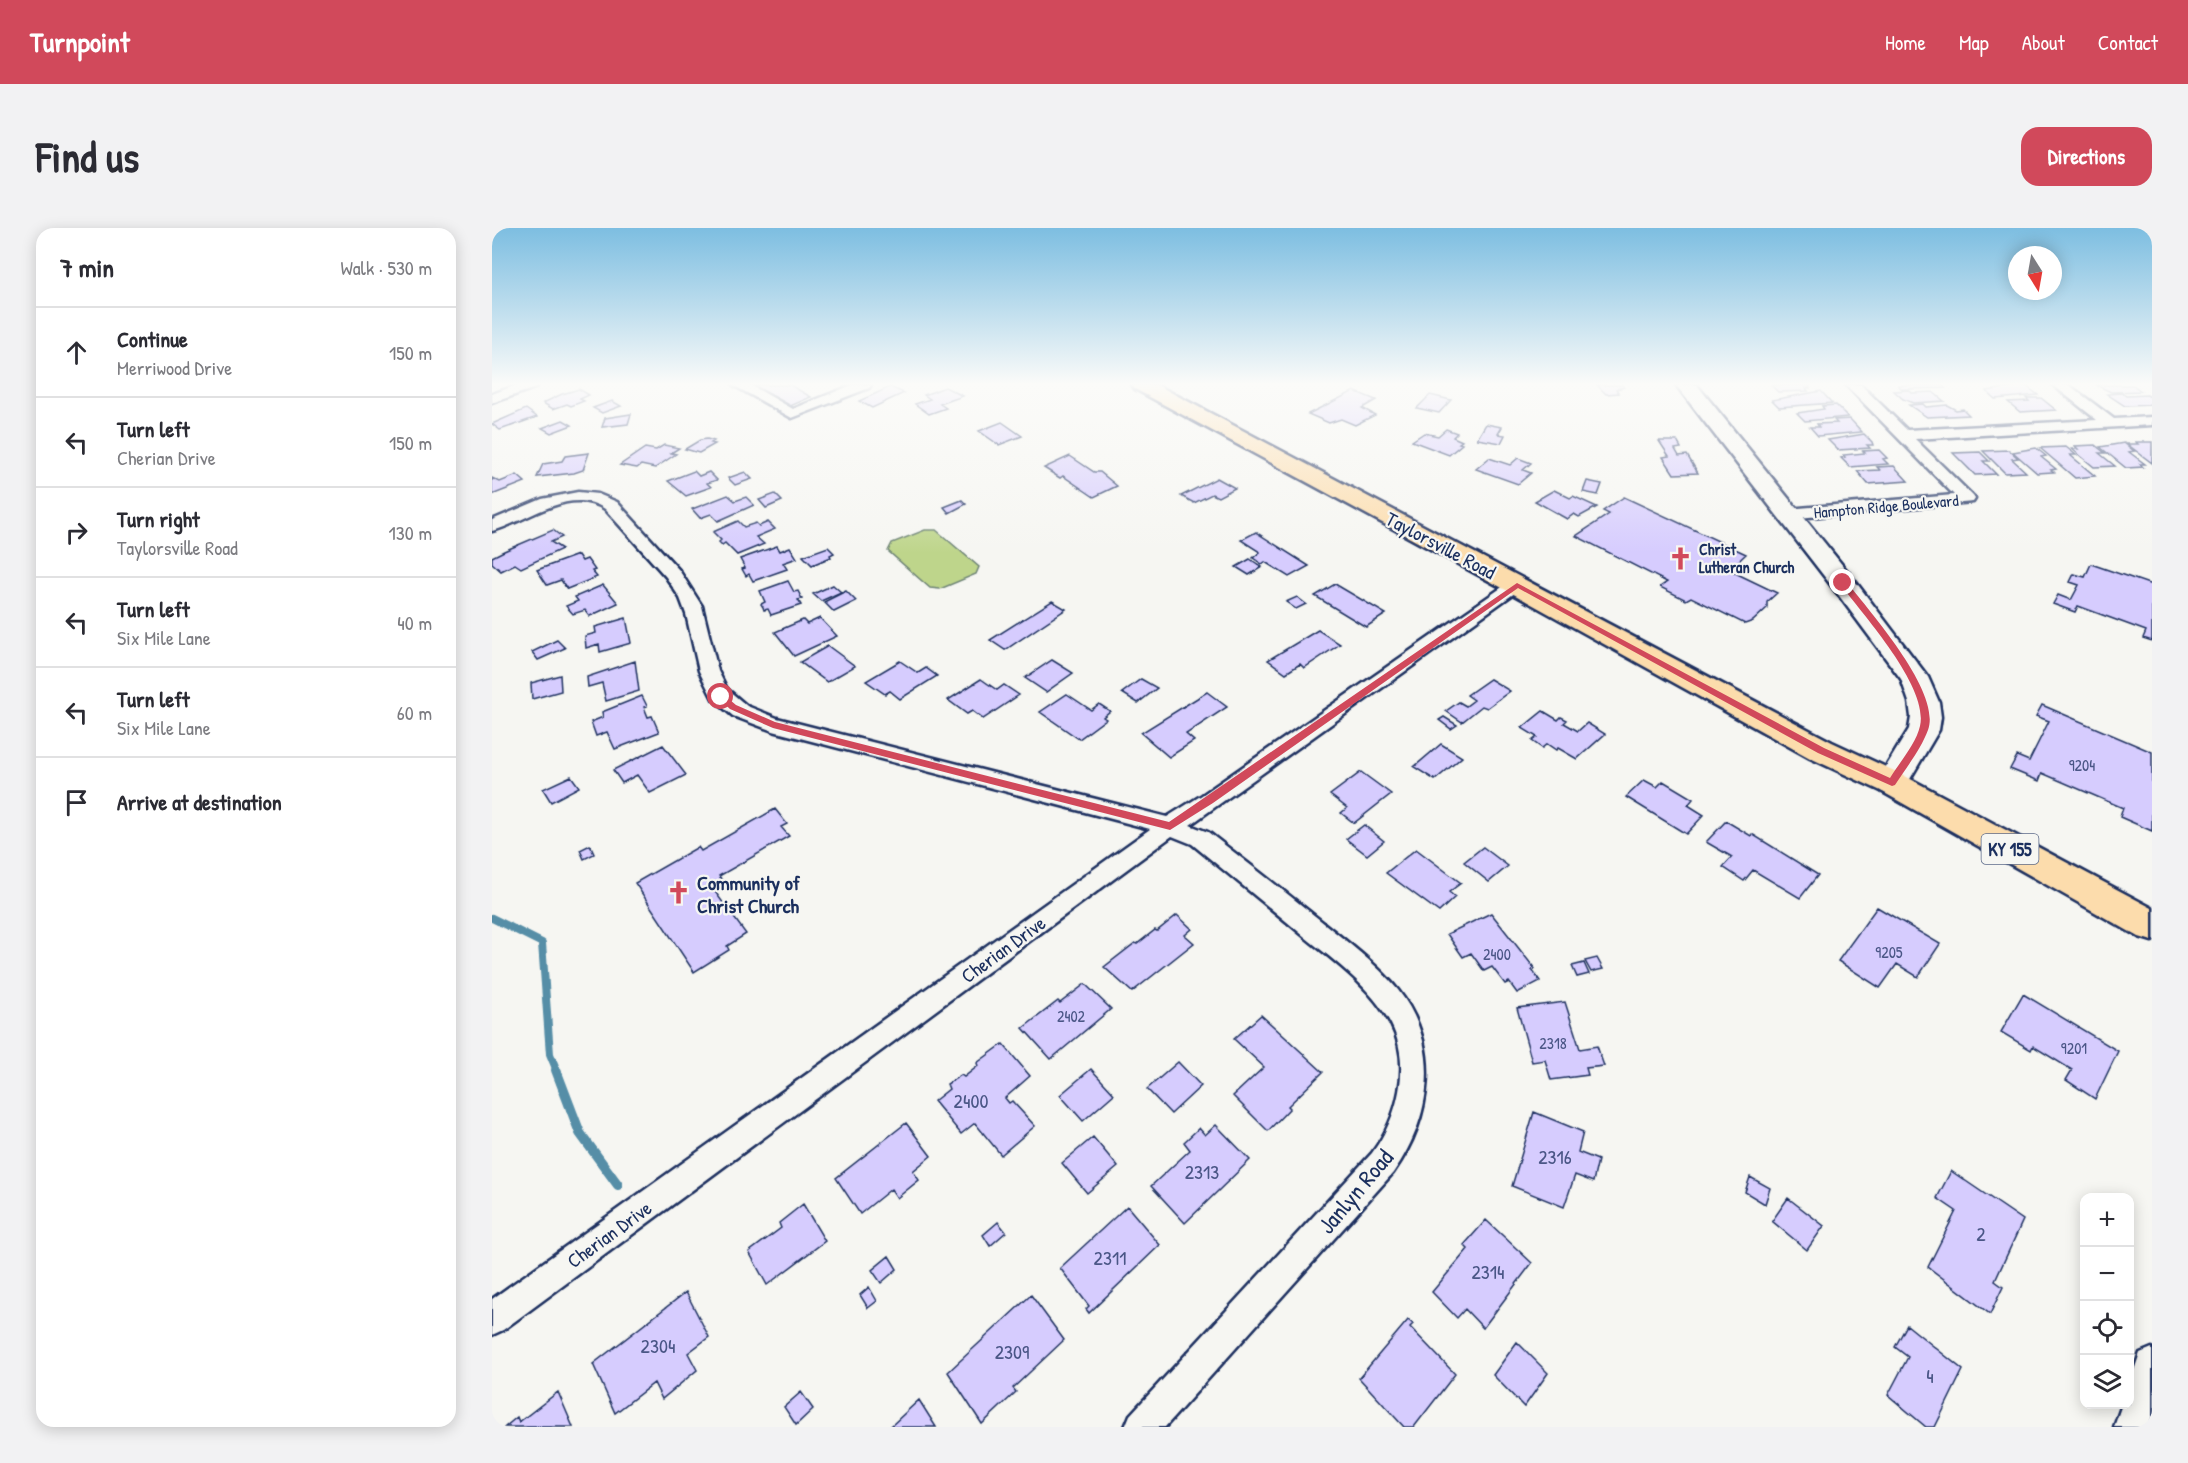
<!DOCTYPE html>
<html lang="en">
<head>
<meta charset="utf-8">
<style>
  body { margin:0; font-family:"Patrick Hand",sans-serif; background:#f2f2f3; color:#2b2b33 }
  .controls { position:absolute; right:18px; bottom:18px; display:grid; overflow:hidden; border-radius:12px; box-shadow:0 3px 15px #0003 }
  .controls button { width:54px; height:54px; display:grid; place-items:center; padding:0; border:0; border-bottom:2px solid #e1e1e2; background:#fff; color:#2b2b33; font:30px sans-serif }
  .compass { position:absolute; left:1516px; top:18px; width:54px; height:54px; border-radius:50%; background:#fff; box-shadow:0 3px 15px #0003; rotate:169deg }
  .stop { position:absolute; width:18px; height:18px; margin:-14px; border:4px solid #d1495b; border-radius:50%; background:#fff }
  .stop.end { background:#d1495b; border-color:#fff; box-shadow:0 2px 6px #0008 }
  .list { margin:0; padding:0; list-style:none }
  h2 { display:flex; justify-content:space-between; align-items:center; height:78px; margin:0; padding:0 24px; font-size:26px }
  h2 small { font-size:20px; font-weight:400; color:#7c7c81 }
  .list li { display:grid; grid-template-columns:39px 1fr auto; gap:18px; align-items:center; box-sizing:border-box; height:90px; padding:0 24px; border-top:2px solid #e1e1e2 }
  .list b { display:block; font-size:22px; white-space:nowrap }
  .list p { margin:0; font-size:20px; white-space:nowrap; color:#7c7c81 }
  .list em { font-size:20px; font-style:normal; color:#7c7c81 }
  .icon { flex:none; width:33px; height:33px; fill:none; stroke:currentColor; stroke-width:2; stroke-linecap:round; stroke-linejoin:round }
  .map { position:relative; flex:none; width:1660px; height:1199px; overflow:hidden; border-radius:18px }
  header { display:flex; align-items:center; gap:36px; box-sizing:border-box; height:84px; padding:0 30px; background:#d1495b; color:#fff }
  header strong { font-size:28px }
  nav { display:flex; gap:33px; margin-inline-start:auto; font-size:21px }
  .intro { display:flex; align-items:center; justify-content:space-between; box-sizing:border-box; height:144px; padding:0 36px }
  h1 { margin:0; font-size:42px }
  .button { padding:15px 27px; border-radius:18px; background:#d1495b; color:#fff; font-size:21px; font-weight:700 }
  main { display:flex; gap:36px; padding:0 36px }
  aside { flex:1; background:#fff; border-radius:18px; box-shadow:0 3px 15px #0003 }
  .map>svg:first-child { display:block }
  .green { fill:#bed58b; stroke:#6c8274; stroke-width:1.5 }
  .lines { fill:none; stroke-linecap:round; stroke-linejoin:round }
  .stream-far1 { stroke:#568ea7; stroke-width:8 }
  .stream { stroke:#568ea7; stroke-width:10 }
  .building { fill:#d6ccfe; stroke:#1b2f5e; stroke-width:1.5 }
  .street-casing { stroke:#1b2f5e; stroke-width:5 }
  .secondary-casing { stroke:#1b2f5e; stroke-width:5 }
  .primary-casing { stroke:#1b2f5e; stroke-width:5 }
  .street { fill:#f6f6f2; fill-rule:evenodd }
  .secondary { fill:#f6f6f2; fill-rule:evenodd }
  .primary { fill:#fcdcac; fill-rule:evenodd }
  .route { fill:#d1495b }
  .labels { text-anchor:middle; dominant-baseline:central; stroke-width:4.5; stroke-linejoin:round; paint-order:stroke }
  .far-street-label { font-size:16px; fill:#1b2f5e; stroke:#f6f6f2 }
  .far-poi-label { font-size:16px; font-weight:bold; fill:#1b2f5e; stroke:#f6f6f2; text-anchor:start }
  .number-label { font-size:16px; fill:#4a5686 }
  .shield { fill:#f6f6f2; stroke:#5d6b8a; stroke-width:1.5 }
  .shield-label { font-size:18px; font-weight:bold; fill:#1b2f5e }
  .street-label { font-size:20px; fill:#1b2f5e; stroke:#f6f6f2 }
  .poi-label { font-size:20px; font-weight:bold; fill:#1b2f5e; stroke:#f6f6f2; text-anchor:start }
  .near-number-label { font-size:20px; fill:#4a5686 }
  .near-street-label { font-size:24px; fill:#1b2f5e; stroke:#f6f6f2 }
</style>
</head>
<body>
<header>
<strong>Turnpoint</strong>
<nav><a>Home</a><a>Map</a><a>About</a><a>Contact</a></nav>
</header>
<div class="intro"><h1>Find us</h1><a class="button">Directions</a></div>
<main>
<aside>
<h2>7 min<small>Walk · 530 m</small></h2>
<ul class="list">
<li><svg class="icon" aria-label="ahead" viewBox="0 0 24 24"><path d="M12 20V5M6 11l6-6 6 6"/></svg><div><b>Continue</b><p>Merriwood Drive</p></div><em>150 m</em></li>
<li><svg class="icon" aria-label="left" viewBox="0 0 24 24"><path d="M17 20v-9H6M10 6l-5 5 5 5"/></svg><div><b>Turn left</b><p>Cherian Drive</p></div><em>150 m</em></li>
<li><svg class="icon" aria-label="right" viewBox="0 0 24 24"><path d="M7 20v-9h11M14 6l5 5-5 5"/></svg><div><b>Turn right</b><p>Taylorsville Road</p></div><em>130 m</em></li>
<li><svg class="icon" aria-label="left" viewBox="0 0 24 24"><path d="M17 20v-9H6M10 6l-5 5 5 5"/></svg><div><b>Turn left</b><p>Six Mile Lane</p></div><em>40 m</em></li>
<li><svg class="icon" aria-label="left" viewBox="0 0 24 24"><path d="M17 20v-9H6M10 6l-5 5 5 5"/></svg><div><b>Turn left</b><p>Six Mile Lane</p></div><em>60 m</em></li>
<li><svg class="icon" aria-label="arrive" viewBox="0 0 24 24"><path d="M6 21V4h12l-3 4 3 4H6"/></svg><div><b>Arrive at destination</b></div></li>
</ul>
</aside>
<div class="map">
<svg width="1660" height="1199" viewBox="0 0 1660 1199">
  <rect width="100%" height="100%" fill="#f6f6f2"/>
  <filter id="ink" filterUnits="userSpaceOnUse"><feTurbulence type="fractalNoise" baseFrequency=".0167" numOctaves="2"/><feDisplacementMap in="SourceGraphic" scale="12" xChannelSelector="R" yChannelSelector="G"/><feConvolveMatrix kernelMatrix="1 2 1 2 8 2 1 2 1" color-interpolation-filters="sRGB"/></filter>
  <g filter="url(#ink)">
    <!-- green -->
    <path class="green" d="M433,302h11l43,37 -3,7 -36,15 -10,-1 -42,-37 4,-8z"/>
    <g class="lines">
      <!-- stream-far1 -->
      <path class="stream-far1" d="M0,690l50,25 8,111 7,17"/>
      <!-- stream -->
      <path class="stream" d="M64,842l24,63 38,52"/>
    </g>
    <!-- building -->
    <path class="building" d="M258,157h40l21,12 -23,10z
      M1105,157h25l2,2 -8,2 3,4 -13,1z
      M1279,157h38l1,3h-4l2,3 -30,1z
      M1406,157h44l3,3 -43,1z
      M1518,157h15l13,10 -43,4 -9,-8 27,-4z
      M1604,157h37l8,6 -30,1z
      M398,159l14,6 -32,15 -13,-7z
      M453,159l18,9 -23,8 6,4 -17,6 -14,-10 15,-5 -6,-4z
      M87,161l10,6 -9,4 4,2 -13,5 -4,-2 -14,5 -10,-6 19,-9z
      M1417,162l3,3 21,-1 11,9 -31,2 -10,-4 -9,-8z
      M862,163l22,9 -14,8 13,7 -20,10 -14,-6 -12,4 -21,-9z
      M1329,163l11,12 -53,4 -7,-7z
      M1630,165l4,3 21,-1 5,3v7l-27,1 -18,-12z
      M938,167l21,5 -12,13 -22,-5z
      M1534,170h15l15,12 -36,2 -12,-10 21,-1z
      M120,173l9,5 -19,7 -9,-5z
      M1431,176l3,3 21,-2 9,5 7,-1 6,6 -42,2 -18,-12z
      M1344,177l12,12 -43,4 -8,-8 27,-4 -2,-3z
      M34,181l11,8 -37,13 -8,-6z
      M139,186l-3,10 -26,3 3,-9z
      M1358,191l12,13 -44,4 -8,-9h9l-2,-3 20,-1 -3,-3z
      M71,192l9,5 -21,8 -9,-5z
      M510,194l20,14 -23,9 -20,-14z
      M994,196l16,3 -4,7 7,1 -4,8 -24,-4z
      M954,201l11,4 -4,4 9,4 -3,2 3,1 -13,11 -37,-14 12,-8 14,3z
      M1372,206l8,8 1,3h-6l3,3 -32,2 -10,-10z
      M215,211l7,2 -3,2 4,1 -16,9 -14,-4 15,-9z
      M1167,213h18l4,7 -6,1 4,7 8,-1 11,18 -24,1 -11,-17 6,-1z
      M1644,214h16v21l-25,-19h11z
      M1632,215l10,8 -5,1 16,12h-5l3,3 -17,1 -26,-21z
      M172,217l15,3 -8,5 5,1 -21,14 -14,-3 -4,3 -17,-3 25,-17 11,2z
      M1603,217l10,8h-6l16,13 -21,1 -22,-18h6l-3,-3z
      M1574,219l10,8h-6l25,21 -20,2 -35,-30z
      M1544,220l10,8 -5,1 15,12 -5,1 3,2 -17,1 -24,-21z
      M1387,222l8,8 -4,1 5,5 -38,3 -9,-9 4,-1 -2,-2 22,-2 -2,-2z
      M1517,222l9,8 -6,1 14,13 -21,1 -22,-22z
      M1488,224l9,9h-6l13,13 -21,1 -22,-22z
      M97,225l-6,17 -9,3 -37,4 6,-13 19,-3 3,-5z
      M578,228l24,16h6l17,14 -23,11 -31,-21 -3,2 -16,-10z
      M997,230l21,7 8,-7 13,5 -8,7 8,3 -13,11 -42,-15z
      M1402,238l14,15 -40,3 -11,-13 23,-1 -3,-3z
      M202,243l5,5 10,-4 8,8 -10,3 4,4 -25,9 -18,-15z
      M253,244l7,7 -17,6 -7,-7z
      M25,247l8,7 -33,13v-17l8,4z
      M725,250l18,10 -17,9 -6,-3 -18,9 -13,-7z
      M1095,253l15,3 -4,11 -15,-3z
      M1062,262l16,8 3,-2 24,11 -18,10 -5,-3 -7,5 -32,-18z
      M283,266l7,7 -16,7 -7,-8z
      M236,267l7,6 11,-4 8,8 -36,16 -7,-7 -11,4 -8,-9z
      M1132,269l122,57 -17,16 48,23 -10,9v6l-14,13 -8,3 -54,-27 -5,3 -26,-13 7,-5 -91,-46 33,-22 -6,-3z
      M470,272l4,4 -17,9 -5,-6z
      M246,293l6,6 12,-4 3,3 9,-4 7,7 -19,8 8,7 -27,11 -12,-12 -3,2 -3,-3 2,-2 -8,-8z
      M61,302l9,7 -11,5 11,7 -41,19 -6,-4 -14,7 -9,-8v-6l12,-6z
      M764,304l1,1 52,33 -20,11 -24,-15 -3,2 -9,-6 7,-6 -19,-12z
      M285,318l3,5 10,-4 7,11 -14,5 4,6 -34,12 -4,-7 -3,2 -4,-7 3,-1 -5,-9z
      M336,319l6,6 -4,2 1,2 -19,8 -9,-9z
      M86,327l4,6 5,-2 8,11 -3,1 5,6 -30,12 -6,-9 -14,5 -10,-15z
      M758,331l12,8 -13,8 -13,-8z
      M1599,336l61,21v56l-9,-3 3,-7 -68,-25 -3,6 -22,-8 5,-9 13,5 8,-15 -9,-3 4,-8 11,3z
      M296,353l6,11 4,-1 4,8 -4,1 3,5 -30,10 -3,-6 -4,1 -1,-3 -2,-3 4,-2 -5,-11z
      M843,356l51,30 -20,13 -51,-31z
      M111,357l15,18 -28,13 -5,-6 -12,4 -7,-8 12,-5 -3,-4z
      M341,357l8,7 -20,9 -8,-7z
      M354,363l10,10 -22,11 -10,-10z
      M805,369l9,7 -10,5 -10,-7z
      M560,373l14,8 -61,41 -15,-10z
      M134,390l5,25 -31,9 -1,-8 -13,4 -1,-12 11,-3 -1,-6z
      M328,390l17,18 -43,20 -19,-24 28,-12 4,4z
      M826,402l22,14 -36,24 -4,-4 -14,9 -18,-13z
      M65,412l8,8 -27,12 -6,-8z
      M336,418l27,20 -28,16 -27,-20z
      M560,432l21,13 -27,19 -21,-14z
      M143,433l4,30 -33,10 -4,-18 -14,4 -1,-10z
      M408,433l18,12 8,-5 11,8 -37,23 -10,-8 -5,3 -19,-13z
      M68,447l1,16 -29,8 -1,-16z
      M489,451l16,11 7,-5 15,10 -36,24 -11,-8 -5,3 -19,-14z
      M649,451l16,9 -19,15 -16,-10z
      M998,451l20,12 -23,17 -5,-2 -20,16 -16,-11 13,-9 7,4 8,-6 -7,-5z
      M715,464l20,15 -41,27 8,7 -25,16 -28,-24z
      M575,466l24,16 8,-6 11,7 -7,6 3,2 -27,20 -39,-27z
      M150,468l5,10 -3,1 4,10 4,-1 7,16 -44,17 -8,-17 -11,4 -5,-14 12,-5 -1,-5z
      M1550,477l110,47v79l-32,-14 3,-9 -81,-35 -3,8 -29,-12 7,-13 12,5 20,-40 -13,-5z
      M1051,483l15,9 3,-3 6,3 -3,3 14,8 9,-8 18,11 -28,25 -19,-11 -2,2 -9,-6 -5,4 -10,-7 5,-4 -15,-9z
      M952,489l13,8 -6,4 -12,-9z
      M949,516l21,13 -27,23 -21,-13z
      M171,517l23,30 -36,18 -13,-18 -15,8 -9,-13z
      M869,544l30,22 -37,29 -13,-10 6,-5 -17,-13z
      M79,548l8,11 -28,15 -8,-13z
      M1152,552l13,7 6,-6 30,18 -5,6 16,10 -18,19 -60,-37z
      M283,581l12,15 -6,3 8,9 -70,40 5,6 -11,7 33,45 -19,12 2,4 -35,22 -59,-89 63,-36 3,4z
      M1234,593l25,15 1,-2 66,41 -18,23 -47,-28 -9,11 -21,-14 9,-10 -26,-15z
      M872,597l20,16 -17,14 -21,-16z
      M98,617l4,9 -10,5 -4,-9z
      M991,619l25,19 -19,16 -25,-20z
      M924,621l45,34 -12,9 6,5 -16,15 -53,-39z
      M1385,679l63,37 -22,33 -21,-13 -17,24 -42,-27z
      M999,685l44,56 -3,1 8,11 -23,12 -8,-11 -4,2 -13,-17 -8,4 -13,-18 -8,4 -16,-23z
      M685,687l15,14 -7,6 9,8 -62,49 -28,-25 31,-24 2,1 18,-14 2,1z
      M1105,730l6,11 -12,3 -6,-11z
      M1092,735l5,11 -12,3 -5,-11z
      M593,756l26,25 -60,50 -28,-31 35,-27 2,2z
      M1531,766l95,57 -23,48 -29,-19 6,-10 -39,-24 -2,4 -30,-18z
      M1073,774l15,47 17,-3 7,20 -18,2 2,7 -37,5 -6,-20 -13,2 -15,-54z
      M769,787l62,57 -35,34 2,2 -22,23 -35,-35 31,-29 -30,-28z
      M511,816l27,32 -25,22 4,5 3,-2 23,25 -34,29 -26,-32 -14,11 -27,-33 15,-12 -2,-5 14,-9 3,2 14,-11 -1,-3z
      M686,834l23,24 -30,28 -24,-25z
      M599,841l23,25 -31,27 -23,-26z
      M1042,884l49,20 -5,20 20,8 -5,22 -18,-7 -11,32 -52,-21z
      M414,895l25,33 -18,15 6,9 -22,18 -6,-9 -31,25 -24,-36z
      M724,897l34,35 -65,63 -34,-37 39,-36 -6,-8 15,-14 6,7z
      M601,909l25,30 -31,26 -25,-30z
      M1459,943l72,49 -28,61 8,6 -13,27 -62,-47 28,-56 -19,-13z
      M1258,949l20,11 -5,16 -20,-12z
      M1296,970l36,28 -17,24 -35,-29z
      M311,976l22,37 -58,44 -18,-33 32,-24 -2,-5z
      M635,978l33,39 -71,68 -3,-4 3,-3 -29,-38z
      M994,992l46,43 -49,65 -18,-19 -8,9 -25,-26 36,-43 -4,-4z
      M506,994l8,10 -16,14 -7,-11z
      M397,1028l8,13 -16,14 -9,-13z
      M377,1059l8,14 -9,7 -8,-13z
      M194,1064l23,45 -21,16 9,17 -35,29 -8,-16 -39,30 -22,-49z
      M539,1067l33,45 -51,48 3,4 -34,32 -34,-52z
      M916,1092l5,4 -3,3 45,47 -41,53h-10l-45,-49z
      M1415,1097l56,45 -28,57h-9l-38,-32 20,-38 -13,-10z
      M1025,1114l31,31 -24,34 -31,-32z
      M66,1164l15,35h-68l12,-10 2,5z
      M309,1164l12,17 -17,16 -12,-18z
      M427,1172l17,27h-46l1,-1z"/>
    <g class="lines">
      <defs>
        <path id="street" d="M25,157h20l-2,3 -43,15v-9z
          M241,157h17l43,24 59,-24h19l-2,3 -77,30z
          M1354,157h15l46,45 190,-10 -44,-35h16l45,34 38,-2v8l-237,14 58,57 2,3 -2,3 -186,17 -6,-2 -2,-3 8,-5 167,-14z
          M86,264l20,2 19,8 62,68 23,36 16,65 9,18 20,17 30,12 390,99 35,-22 309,-214h12l3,4 -336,240 18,7c37,29 75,58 112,88 27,22 56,43 78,70 44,56 34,128 -5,183l-228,254h-40l5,-12 242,-262c26,-35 40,-88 19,-129 -19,-36 -55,-62 -86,-87 -37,-31 -75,-62 -113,-93l-20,-8 -669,494 -11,5v-36l658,-470 -377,-98 -40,-15 -20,-17 -14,-28 -13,-57 -6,-16 -14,-21 -61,-68c-36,-24 -78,13 -113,22v-11l50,-21z
          M1660,1120v68l-4,11h-34l8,-23h8v-22l10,-29z"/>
        <path id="secondary" d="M1184,157h21l155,192 76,100 11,25 2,15 -2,13 -36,61 -11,4 -11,-4 -5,-8 33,-54 2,-12 -2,-15 -8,-23 -67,-90z"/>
        <path id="primary" d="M640,157h25l675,357 71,33 249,133v33l-13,-4 -258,-146 -71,-33 -302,-167 -373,-202z"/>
      </defs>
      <!-- street casing -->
      <use href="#street" class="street-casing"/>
      <!-- secondary casing -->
      <use href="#secondary" class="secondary-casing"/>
      <!-- primary casing -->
      <use href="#primary" class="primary-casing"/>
      <!-- street -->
      <use href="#street" class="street"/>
      <!-- secondary -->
      <use href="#secondary" class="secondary"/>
      <!-- primary -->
      <use href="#primary" class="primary"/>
    </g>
  </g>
  <!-- sky -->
  <linearGradient id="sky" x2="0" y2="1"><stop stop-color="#7dbee1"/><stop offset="0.48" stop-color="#fbfbf9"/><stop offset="1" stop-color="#fbfbf9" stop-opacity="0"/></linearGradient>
  <rect width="1660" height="325" fill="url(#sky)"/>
  <!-- route -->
  <path class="route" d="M1348,353h6c23,30 96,111 82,149 -7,19 -22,38 -33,55l-3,1 -74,-33 -300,-165 -305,215 -43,27 -397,-102 -43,-19 -13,-12 7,-2 12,10 39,17 394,100 348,-239 307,165 66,30c9,-15 26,-34 30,-52 9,-39 -56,-110 -80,-142z"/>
  <!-- icons -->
  <defs>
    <symbol id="church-bare" viewBox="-9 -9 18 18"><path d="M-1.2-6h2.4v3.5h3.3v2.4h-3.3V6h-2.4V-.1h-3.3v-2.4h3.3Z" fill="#d1495b" stroke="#f6f6f2" stroke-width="2.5" paint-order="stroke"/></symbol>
  </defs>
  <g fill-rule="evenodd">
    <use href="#church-bare" x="1172" y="314" width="33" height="33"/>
    <use href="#church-bare" x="170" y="648" width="33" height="33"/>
  </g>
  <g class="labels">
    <!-- far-street labels -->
    <g class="far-street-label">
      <text transform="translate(1394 278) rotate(-5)">Hampton Ridge Boulevard</text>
    </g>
    <!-- far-poi labels -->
    <g class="far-poi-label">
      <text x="1207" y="321">Christ<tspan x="1207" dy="18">Lutheran Church</tspan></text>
    </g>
    <!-- number labels -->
    <g class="number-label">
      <text x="1590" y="537">9204</text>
      <text x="1397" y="724">9205</text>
      <text x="1005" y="726">2400</text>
      <text x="579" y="788">2402</text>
      <text x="1061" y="815">2318</text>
      <text x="1582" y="820">9201</text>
    </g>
    <!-- shield labels -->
    <rect class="shield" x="1489.5" y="606" width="57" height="30" rx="4.5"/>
    <g class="shield-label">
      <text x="1518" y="621">KY 155</text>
    </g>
    <!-- street labels -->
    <g class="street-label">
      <text transform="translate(949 317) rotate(28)">Taylorsville Road</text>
      <text transform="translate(511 721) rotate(-36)">Cherian Drive</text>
      <text transform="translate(117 1006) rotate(-36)">Cherian Drive</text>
    </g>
    <!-- poi labels -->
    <g class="poi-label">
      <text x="205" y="654">Community of<tspan x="205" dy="23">Christ Church</tspan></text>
    </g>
    <!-- near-number labels -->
    <g class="near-number-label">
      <text x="479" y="872">2400</text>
      <text x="1063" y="928">2316</text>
      <text x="710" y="943">2313</text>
      <text x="1489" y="1005">2</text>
      <text x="618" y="1029">2311</text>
      <text x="996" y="1043">2314</text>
      <text x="166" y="1117">2304</text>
      <text x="520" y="1123">2309</text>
      <text x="1438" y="1147">4</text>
    </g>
    <!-- near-street labels -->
    <g class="near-street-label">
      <text transform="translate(863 963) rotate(-50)">Janlyn Road</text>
    </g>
  </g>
</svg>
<div class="controls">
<button>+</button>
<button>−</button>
<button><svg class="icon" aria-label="locate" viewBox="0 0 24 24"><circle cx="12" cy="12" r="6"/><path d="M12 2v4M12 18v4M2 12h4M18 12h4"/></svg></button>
<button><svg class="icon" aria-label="layers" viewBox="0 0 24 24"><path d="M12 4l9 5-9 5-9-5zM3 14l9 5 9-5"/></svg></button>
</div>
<svg class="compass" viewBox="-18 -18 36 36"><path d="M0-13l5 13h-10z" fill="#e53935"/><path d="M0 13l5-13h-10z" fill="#7c7c81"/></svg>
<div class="stop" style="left:229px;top:469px"></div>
<div class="stop end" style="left:1351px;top:355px"></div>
</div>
</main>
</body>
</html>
